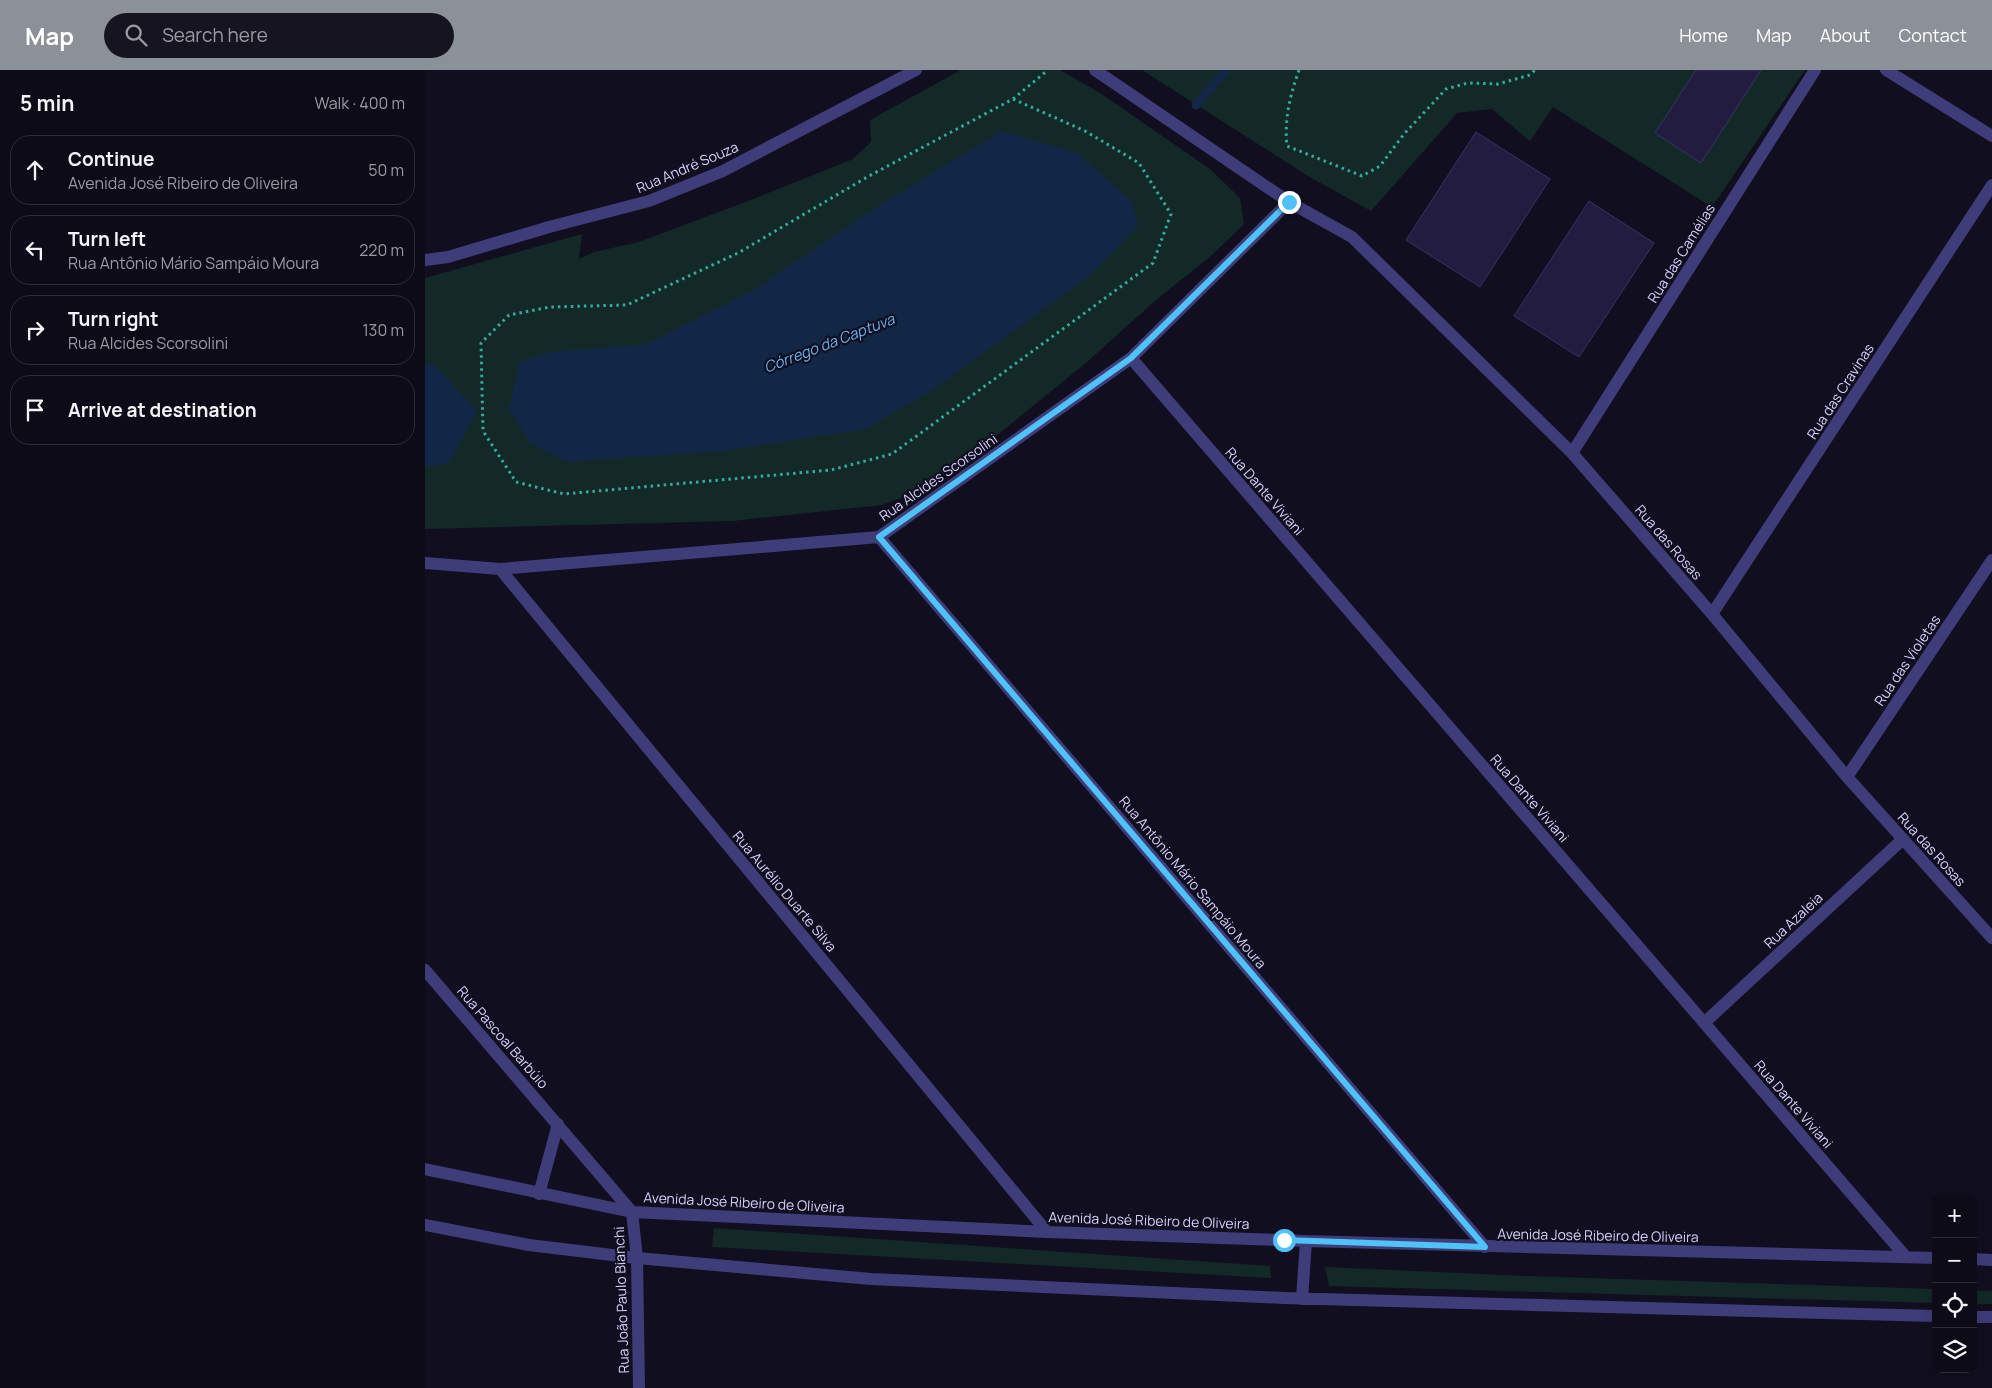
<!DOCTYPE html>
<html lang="en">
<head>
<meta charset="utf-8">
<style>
  body { margin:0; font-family:Manrope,sans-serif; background:#161420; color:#f1f3f6 }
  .controls { position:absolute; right:15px; bottom:15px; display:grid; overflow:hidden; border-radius:10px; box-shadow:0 5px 20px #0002 }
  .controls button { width:45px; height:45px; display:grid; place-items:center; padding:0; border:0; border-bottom:1px solid #2d2b36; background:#0d0b17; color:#f1f3f6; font:25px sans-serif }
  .stop { position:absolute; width:15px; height:15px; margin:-11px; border:4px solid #4fc3f7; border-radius:50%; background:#fff }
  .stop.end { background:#4fc3f7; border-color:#fff; box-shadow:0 1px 5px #0008 }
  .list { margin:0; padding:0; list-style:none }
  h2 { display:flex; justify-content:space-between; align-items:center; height:65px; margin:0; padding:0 20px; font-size:21px }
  h2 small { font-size:16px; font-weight:400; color:#9a9ba1 }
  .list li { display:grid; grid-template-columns:32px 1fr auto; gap:15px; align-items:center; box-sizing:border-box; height:70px; margin:0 10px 10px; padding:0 10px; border:1px solid #2d2b36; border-radius:20px }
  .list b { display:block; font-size:19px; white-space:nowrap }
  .list p { margin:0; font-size:16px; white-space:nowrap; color:#9a9ba1 }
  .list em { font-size:16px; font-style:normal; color:#9a9ba1 }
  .icon { flex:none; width:28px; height:28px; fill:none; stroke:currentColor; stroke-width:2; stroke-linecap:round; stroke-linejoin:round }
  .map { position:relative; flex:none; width:1567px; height:1318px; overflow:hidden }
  header { display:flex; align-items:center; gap:30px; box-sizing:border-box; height:70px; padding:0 25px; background:#8c9099; color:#fff }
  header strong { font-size:24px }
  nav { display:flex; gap:28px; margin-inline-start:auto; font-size:18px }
  .search { width:350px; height:45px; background:#161420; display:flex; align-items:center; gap:12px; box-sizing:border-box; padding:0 18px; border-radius:28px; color:#9a9ba1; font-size:19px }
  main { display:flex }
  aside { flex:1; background:#0d0b17 }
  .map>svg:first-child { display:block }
  .green { fill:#122927 }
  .water { fill:#122745 }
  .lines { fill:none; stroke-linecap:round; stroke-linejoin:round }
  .stream { stroke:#122745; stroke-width:9 }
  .building { fill:#221c3f; stroke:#3a3069 }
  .path { stroke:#38a89e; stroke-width:3; stroke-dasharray:2.5 4; stroke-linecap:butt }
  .minor { stroke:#3e3d7a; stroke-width:12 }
  .route { stroke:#4fc3f7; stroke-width:6 }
  .labels { text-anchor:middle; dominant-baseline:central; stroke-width:4.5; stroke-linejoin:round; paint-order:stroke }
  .street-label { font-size:14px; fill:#d5d1fb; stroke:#110f1f }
  .water-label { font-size:15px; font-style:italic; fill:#68b5f2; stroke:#110f1f }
</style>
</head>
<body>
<header>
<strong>Map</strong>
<div class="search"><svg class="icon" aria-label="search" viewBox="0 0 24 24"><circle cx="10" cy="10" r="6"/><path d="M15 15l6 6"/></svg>Search here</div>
<nav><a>Home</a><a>Map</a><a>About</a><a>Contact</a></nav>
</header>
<main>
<aside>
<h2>5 min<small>Walk · 400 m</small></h2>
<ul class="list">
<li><svg class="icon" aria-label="ahead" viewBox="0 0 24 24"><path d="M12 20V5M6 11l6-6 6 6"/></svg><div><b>Continue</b><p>Avenida José Ribeiro de Oliveira</p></div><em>50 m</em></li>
<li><svg class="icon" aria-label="left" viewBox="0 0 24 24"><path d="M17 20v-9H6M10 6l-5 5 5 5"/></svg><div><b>Turn left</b><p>Rua Antônio Mário Sampáio Moura</p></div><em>220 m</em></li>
<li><svg class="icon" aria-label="right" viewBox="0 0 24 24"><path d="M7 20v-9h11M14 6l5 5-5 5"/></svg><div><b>Turn right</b><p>Rua Alcides Scorsolini</p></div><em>130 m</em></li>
<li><svg class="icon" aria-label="arrive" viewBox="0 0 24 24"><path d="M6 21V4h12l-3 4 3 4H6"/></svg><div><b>Arrive at destination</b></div></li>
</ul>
</aside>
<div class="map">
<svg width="1567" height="1318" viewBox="0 0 1567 1318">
  <rect width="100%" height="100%" fill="#110f1f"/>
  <!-- green -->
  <path class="green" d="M536,0h99l40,23 110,76 30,29 4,26 -32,31 -56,45 -69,62 -102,83 -60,44 -43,16 -150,16 -307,8v-251l157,-44 -3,25 15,-7 45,-10 112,-42 102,-41 18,-17 -1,-22z
    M717,0h663l-93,137 -159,-100 -23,34 -38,-32 -35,4 -86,98 -63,-35z
    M289,1158l556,38 1,12 -559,-31z
    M900,1197l198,9 413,13v14l-607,-17z
    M1548,1220l19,1v13h-19z"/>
  <!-- water -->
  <path class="water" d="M576,61l77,22 54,49 6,24 -51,52 -156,113 -65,38 -143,22 -156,11 -37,-19 -21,-34 10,-47 29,-10 99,-8 105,-53 117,-79z
    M8,293l44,48 -28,52 -24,4v-103z"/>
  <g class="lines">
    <!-- stream -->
    <path class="stream" d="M771,35l30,-35"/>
  </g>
  <!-- building -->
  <path class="building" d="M1271,0h65l-60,93 -46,-30z
    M1051,62l74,47 -70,108 -74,-47z
    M1164,131l65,42 -75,114 -65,-41z"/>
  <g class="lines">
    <!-- path -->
    <path class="path" d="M874,0c-9,26 -15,49 -12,76l75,30 18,-10 24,-32 42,-45 22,-6 30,1 32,-9 5,-5
      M588,29l72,32 54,32 32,51 -18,49 -261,191 -61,16 -267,24 -48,-12 -33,-51 -2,-88 28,-28 41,-8 77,-2 111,-52 131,-77z
      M588,29l35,-29"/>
    <!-- minor -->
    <path class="minor" d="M670,0l194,132 63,35 220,216 140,161 135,163 145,161
      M1461,0l106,66
      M0,190l23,-3 101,-30 100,-26 74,-30 193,-101
      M706,288l775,899
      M1147,383l243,-383
      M454,467l606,710
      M0,493l75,6 379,-32 252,-179 158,-156
      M75,499l547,663
      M1287,544l280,-429
      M1422,707l145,-217
      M0,900l207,242 5,46 2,130
      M1279,953l199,-184
      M0,1099l207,43 415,20 259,9 630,17
      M114,1124l19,-70
      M0,1155l104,20 108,13 234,21 413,19 652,18
      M1548,1189l19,1
      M877,1229l4,-58
      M1548,1247h19"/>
  </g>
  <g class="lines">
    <!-- route -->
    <path class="route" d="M859,1170l201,7 -606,-710 252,-179 158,-156"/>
  </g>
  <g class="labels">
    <!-- street labels -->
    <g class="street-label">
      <text transform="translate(262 97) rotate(-23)">Rua André Souza</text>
      <text transform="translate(1256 183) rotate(-58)">Rua das Camélias</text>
      <text transform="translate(1415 321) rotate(-57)">Rua das Cravinas</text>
      <text transform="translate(513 407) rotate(-35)">Rua Alcides Scorsolini</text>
      <text transform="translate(840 421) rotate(49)">Rua Dante Viviani</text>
      <text transform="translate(1244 472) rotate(49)">Rua das Rosas</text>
      <text transform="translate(1482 590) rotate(-56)">Rua das Violetas</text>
      <text transform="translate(1105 728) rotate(49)">Rua Dante Viviani</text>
      <text transform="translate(1507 779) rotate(48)">Rua das Rosas</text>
      <text transform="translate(768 812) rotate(50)">Rua Antônio Mário Sampáio Moura</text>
      <text transform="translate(360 821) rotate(50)">Rua Aurélio Duarte Silva</text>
      <text transform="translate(1368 850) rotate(-43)">Rua Azaleia</text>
      <text transform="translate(78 967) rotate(49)">Rua Pascoal Barbúio</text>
      <text transform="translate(1369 1034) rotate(49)">Rua Dante Viviani</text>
      <text transform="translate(319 1132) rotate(3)">Avenida José Ribeiro de Oliveira</text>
      <text transform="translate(724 1150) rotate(2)">Avenida José Ribeiro de Oliveira</text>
      <text transform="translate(1173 1165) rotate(1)">Avenida José Ribeiro de Oliveira</text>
      <text transform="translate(196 1230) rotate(-92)">Rua João Paulo Bianchi</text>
    </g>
    <!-- water labels -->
    <g class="water-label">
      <text transform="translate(404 273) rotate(-21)">Córrego da Captuva</text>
    </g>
  </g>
</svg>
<div class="controls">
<button>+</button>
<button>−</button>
<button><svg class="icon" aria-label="locate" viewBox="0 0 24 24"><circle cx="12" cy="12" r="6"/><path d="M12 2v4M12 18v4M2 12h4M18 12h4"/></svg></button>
<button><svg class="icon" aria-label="layers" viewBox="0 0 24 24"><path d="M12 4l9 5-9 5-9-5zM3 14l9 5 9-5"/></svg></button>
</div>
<div class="stop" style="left:859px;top:1170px"></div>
<div class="stop end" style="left:864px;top:132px"></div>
</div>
</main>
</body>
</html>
